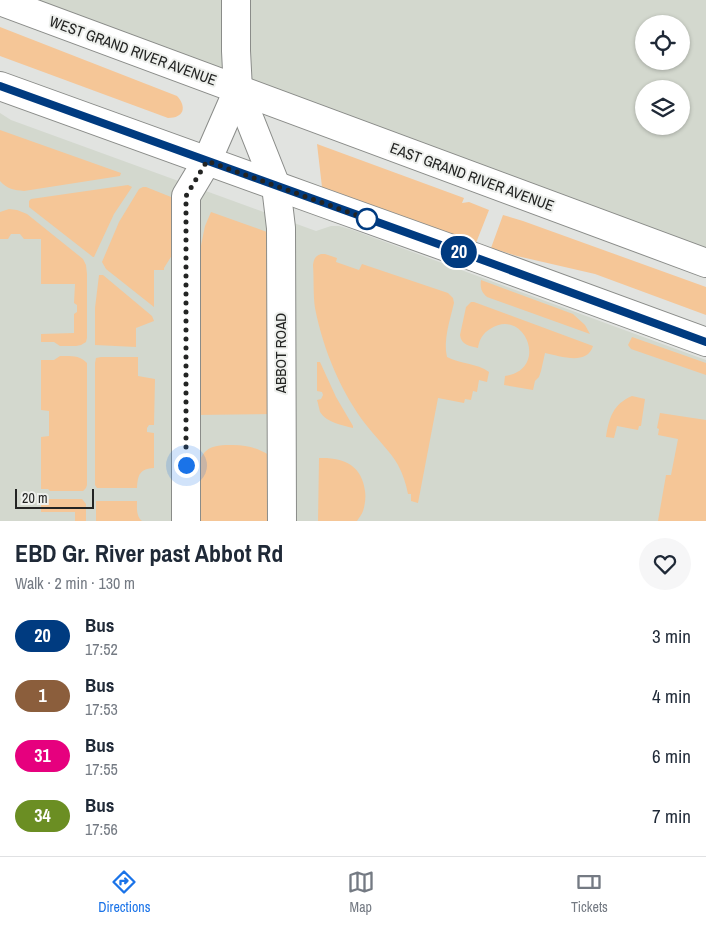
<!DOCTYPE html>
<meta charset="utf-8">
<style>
:root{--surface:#fff;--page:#f6f6f7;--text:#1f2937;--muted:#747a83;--line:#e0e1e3;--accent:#1a73e8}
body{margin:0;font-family:"Archivo Narrow",sans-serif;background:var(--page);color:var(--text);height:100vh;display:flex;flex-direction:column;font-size:19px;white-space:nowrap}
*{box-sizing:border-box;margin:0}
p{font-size:16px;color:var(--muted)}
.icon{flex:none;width:28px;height:28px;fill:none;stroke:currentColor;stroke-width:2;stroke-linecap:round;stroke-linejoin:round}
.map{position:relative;height:521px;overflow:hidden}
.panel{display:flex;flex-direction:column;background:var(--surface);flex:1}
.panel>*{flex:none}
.badge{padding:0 10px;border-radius:16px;font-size:18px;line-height:32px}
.tools{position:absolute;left:635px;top:15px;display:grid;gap:10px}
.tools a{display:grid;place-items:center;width:55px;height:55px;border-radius:50%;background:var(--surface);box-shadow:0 1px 4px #0004;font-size:25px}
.scale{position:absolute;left:15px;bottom:12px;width:79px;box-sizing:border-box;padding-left:5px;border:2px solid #232423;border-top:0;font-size:14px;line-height:18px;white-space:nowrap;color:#232423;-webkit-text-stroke:4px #eef0ed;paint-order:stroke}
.you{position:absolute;width:25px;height:25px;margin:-12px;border:4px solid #fff;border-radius:50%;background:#1a73e8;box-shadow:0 0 0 8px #1a73e833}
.map>.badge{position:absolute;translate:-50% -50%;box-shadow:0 0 0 2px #fff}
.round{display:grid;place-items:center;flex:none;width:52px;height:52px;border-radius:26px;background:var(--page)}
.summary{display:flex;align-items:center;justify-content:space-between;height:85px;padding:0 15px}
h1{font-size:24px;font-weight:800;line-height:38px}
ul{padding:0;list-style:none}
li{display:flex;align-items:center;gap:15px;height:60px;padding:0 15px}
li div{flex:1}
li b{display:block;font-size:19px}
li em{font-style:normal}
li .badge{min-width:55px;font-weight:700;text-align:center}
.menu{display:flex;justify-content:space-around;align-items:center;height:70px;border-top:1px solid var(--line);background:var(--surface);font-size:14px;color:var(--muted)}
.menu a{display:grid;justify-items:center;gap:2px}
.menu .current{color:var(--accent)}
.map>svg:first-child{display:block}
</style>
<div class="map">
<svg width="706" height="521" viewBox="0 0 706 521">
<rect width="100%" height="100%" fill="#e1e3e0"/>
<g fill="#d3d8ce" fill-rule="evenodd">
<path d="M 30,0 L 706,0 L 706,257 ZM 644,24 L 681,24 L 681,61 L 644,61 ZM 644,89 L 681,89 L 681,126 L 644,126 Z"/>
<path d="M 0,113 L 11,120 L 316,231 L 331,226 L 339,226 L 350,229 L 706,360 L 706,521 L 0,521 Z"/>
</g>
<g fill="#f5c697">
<path d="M 0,27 L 177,96 C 187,107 184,118 168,118 L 0,56 Z"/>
<path d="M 0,130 L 121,173 L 120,176 L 24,191 C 14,190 7,189 0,181 Z"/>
<path d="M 317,144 L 464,198 L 462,203 L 469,202 L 489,210 L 476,243 L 322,187 Z"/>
<path d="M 128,185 L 132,187 L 114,214 L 94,257 L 93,257 L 29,207 L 29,201 L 31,199 Z"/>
<path d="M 143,187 L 146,187 L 176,199 L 174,252 L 164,268 L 164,270 L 154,270 L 154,307 L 106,269 L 102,262 L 119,222 L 139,189 Z"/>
<path d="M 9,209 L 17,210 L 27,214 L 83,259 L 86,265 L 87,274 L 87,338 L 86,342 L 81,345 L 76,346 L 60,346 L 54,342 L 41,342 L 41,334 L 74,333 L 74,314 L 77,312 L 77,305 L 74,303 L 75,284 L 41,284 L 41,239 L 24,239 L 20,234 L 11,234 L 8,239 L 0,239 L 0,212 Z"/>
<path d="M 211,212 L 267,232 L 272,254 L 275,414 L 195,415 L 197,265 L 205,226 Z"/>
<path d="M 503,215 L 523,221 L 706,287 L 706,315 L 595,274 L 517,256 L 491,248 Z"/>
<path d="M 321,254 L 325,254 L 337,258 L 336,262 L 359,270 L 362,264 L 448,293 L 453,298 L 454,303 C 450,320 443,340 447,357 C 460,364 477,363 489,372 L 487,382 L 479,380 L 477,392 L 473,391 L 471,400 L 465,399 L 464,403 L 438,398 L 418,503 L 411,501 L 411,494 L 408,494 C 406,484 403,474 398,465 C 390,451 377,439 367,426 C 341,393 323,349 315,308 C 313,294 314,279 313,265 C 314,259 315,256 321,254 Z"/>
<path d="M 99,275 L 103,275 L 152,316 L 154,321 L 136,328 L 136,347 L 95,345 L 95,308 Z"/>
<path d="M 481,280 L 573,314 L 585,325 L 590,334 L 487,297 C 481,292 480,287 481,280 Z"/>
<path d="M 471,302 L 474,302 L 593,346 C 587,366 560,356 545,353 L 541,371 L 539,377 L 535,381 L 533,390 L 504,385 L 505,376 C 550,370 525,306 490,329 C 483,333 479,340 478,348 C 470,346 461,345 460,335 L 466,307 Z"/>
<path d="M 632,337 L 706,363 L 706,375 L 631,349 L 628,345 Z"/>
<path d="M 60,356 C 70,356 80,355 87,363 L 87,485 L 86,488 L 83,491 L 50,491 L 48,489 L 41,489 L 41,437 L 49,436 L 49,411 L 41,410 L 41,360 L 54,360 Z"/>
<path d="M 101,357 L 138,357 L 138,376 L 155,379 L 154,425 L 149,425 L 147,428 L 147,432 L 154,433 L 154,468 C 140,469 138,474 137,488 L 97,488 L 95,485 L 95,363 L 96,358 Z"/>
<path d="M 317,362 L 320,362 L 336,397 L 353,426 L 353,428 C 342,425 327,423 320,412 C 319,408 318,403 317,400 L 321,399 L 323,395 L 322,392 L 317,391 Z"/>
<path d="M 632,396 L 645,399 L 641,426 L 639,426 L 638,430 L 617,426 L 614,438 L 606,437 C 609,418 613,404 632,396 Z"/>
<path d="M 660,413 L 706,420 L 706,521 L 658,521 L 666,475 L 671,475 L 678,439 L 658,435 L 659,429 L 657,428 Z"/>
<path d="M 233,445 C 247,445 257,448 269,455 L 274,521 L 195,521 C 196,503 192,463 206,451 C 212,445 224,445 233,445 Z"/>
<path d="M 319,458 C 343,457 362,465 365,491 C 366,497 365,505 363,511 C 362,514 359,518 357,521 L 318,521 Z"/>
<path d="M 49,499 L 82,499 L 86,504 L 86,521 L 75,521 L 75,512 L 41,512 L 41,501 L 46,501 Z"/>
<path d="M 96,501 L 137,501 C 137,508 136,516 142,521 L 96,521 Z"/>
</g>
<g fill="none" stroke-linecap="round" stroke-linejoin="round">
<defs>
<g id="minor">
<path d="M 276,186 L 281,228 L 282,521"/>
<path d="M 186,521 L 186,196 L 207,161"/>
</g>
<g id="secondary">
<path d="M 236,0 L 236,51 L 238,90 L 276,186"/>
<path d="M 207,161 L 238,90"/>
</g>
<g id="primary">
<path d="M 0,1 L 706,263"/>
<path d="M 0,86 L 321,202 L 477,258 L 706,342"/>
</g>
</defs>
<use href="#minor" stroke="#8a8c89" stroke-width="30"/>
<use href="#secondary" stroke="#8a8c89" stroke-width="30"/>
<use href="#primary" stroke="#8a8c89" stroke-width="30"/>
<use href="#minor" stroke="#fff" stroke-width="28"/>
<use href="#secondary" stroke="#fff" stroke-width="28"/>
<use href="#primary" stroke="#fff" stroke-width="28"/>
</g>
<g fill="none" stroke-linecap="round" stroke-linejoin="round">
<defs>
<path id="line" d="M 0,86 L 477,258 L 706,342"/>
</defs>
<use href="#line" stroke="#fff" stroke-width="11"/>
<use href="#line" stroke="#003b80" stroke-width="8"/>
<path stroke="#232423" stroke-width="5" stroke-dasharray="0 9" d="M 186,465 L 186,196 L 207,161 L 373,221 L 367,219"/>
</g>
<circle fill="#fff" stroke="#003b80" stroke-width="2.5" cx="367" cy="219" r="10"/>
<g text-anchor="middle" stroke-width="4" stroke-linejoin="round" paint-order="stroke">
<g font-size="15" fill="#232423" stroke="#eef0ed">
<text transform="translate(133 51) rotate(20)" y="5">WEST GRAND RIVER AVENUE</text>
<text transform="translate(472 177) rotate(20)" y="5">EAST GRAND RIVER AVENUE</text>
<text transform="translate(281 353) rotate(-90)" y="5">ABBOT ROAD</text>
</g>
</g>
</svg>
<div class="tools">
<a><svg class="icon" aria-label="locate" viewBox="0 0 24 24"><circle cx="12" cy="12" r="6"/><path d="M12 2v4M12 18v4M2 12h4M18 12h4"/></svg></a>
<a><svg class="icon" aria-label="layers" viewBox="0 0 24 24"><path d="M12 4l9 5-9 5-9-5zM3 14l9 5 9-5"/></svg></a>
</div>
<div class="scale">20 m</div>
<div class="you" style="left:186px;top:465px"></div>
<b class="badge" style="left:459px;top:252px;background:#003b80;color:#fff">20</b>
</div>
<section class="panel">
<div class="summary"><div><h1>EBD Gr. River past Abbot Rd</h1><p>Walk · 2 min · 130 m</p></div><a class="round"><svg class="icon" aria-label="heart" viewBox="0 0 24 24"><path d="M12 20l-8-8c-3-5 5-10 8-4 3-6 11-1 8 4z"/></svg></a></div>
<ul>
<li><span class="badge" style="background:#003b80;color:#fff">20</span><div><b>Bus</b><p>17:52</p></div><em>3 min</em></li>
<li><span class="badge" style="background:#8b5e3c;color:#fff">1</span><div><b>Bus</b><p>17:53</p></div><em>4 min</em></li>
<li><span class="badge" style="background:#e6007e;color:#fff">31</span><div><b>Bus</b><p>17:55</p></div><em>6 min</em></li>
<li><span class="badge" style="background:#6b8e23;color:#fff">34</span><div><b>Bus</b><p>17:56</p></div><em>7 min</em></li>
</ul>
</section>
<nav class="menu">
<a class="current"><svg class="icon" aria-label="directions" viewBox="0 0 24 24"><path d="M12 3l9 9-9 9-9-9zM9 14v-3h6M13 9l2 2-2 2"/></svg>Directions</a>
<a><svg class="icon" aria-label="map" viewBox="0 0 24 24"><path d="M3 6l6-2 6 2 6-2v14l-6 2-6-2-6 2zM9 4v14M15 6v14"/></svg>Map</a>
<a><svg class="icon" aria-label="tickets" viewBox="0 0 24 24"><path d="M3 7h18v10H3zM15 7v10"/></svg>Tickets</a>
</nav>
